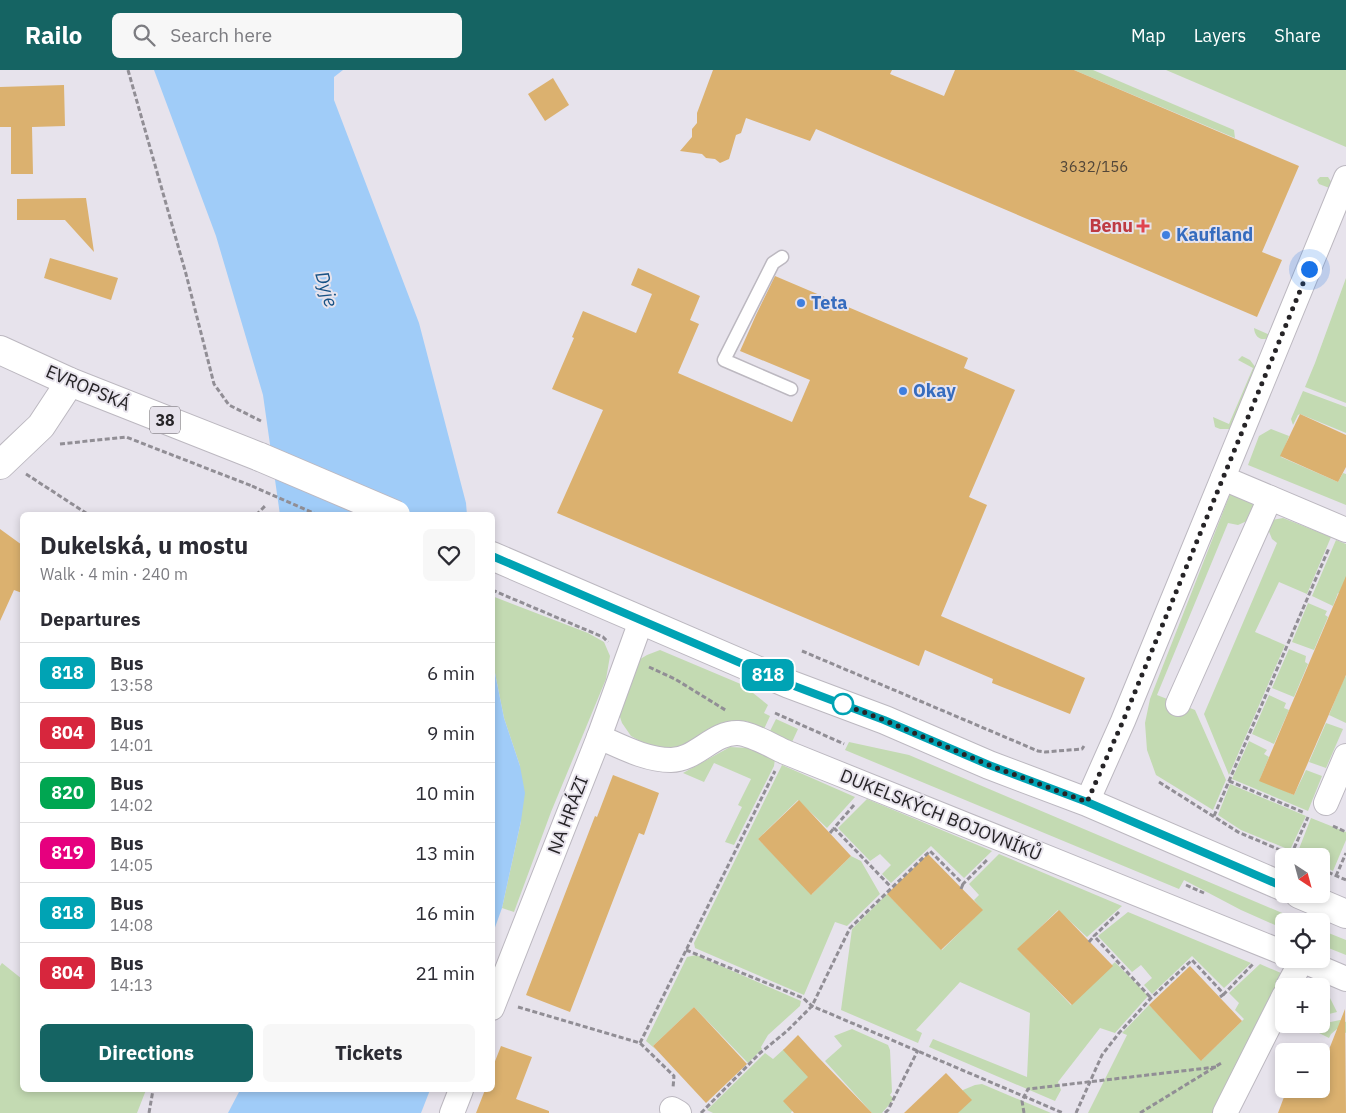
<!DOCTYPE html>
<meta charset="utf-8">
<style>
:root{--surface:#fff;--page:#f7f7f7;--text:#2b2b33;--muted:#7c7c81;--line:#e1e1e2;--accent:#156463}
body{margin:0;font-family:"IBM Plex Sans",sans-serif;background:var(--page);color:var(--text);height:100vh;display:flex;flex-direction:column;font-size:19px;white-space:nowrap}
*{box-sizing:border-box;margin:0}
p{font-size:16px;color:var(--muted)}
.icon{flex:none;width:28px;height:28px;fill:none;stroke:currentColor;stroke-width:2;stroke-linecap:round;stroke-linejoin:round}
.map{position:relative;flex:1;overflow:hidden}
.side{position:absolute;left:20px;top:442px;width:475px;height:580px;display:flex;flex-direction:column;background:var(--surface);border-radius:8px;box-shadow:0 2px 8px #0003}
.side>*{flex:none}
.badge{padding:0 10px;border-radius:8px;font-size:18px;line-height:32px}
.needle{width:32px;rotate:144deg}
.buttons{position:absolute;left:1275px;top:778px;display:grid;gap:10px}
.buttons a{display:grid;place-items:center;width:55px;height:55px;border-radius:8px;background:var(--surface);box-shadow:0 2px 8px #0003;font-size:25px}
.you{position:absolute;width:25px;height:25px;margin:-12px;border:4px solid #fff;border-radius:50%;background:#1a73e8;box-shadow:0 0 0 8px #1a73e833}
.map>.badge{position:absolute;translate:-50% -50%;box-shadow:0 0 0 2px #fff}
h2{padding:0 20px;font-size:19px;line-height:45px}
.round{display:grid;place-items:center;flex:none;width:52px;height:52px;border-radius:8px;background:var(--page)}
.headline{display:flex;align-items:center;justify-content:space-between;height:85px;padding:0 20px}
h1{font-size:24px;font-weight:800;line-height:38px}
.primary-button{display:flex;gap:10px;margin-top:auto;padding:10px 20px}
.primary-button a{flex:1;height:58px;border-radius:8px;background:var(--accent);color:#fff;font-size:20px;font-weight:800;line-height:58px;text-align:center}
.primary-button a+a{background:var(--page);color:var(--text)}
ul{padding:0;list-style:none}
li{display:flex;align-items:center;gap:15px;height:60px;padding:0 20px;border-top:1px solid var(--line)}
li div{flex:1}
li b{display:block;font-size:19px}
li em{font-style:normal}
li .badge{min-width:55px;font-weight:700;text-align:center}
header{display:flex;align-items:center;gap:30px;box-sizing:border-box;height:70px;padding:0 25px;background:var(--accent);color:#fff}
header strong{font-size:24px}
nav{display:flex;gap:28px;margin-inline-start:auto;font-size:18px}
.search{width:350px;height:45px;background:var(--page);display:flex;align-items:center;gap:12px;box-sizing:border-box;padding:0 18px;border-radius:8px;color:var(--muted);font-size:19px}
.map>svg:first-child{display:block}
</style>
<header>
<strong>Railo</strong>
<div class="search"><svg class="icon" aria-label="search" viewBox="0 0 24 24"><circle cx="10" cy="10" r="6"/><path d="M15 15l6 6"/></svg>Search here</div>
<nav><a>Map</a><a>Layers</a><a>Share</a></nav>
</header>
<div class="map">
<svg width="1346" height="1043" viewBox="0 0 1346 1043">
<rect width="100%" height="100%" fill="#e7e3ec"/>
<g fill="#c3dab2">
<path d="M 1074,0 L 1093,0 L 1234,60 L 1235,68 Z"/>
<path d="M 1166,0 L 1346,0 L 1346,77 Z"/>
<path d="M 1320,107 L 1328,107 L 1334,116 L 1270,268 C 1261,271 1255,268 1254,258 L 1270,265 L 1332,119 L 1319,114 L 1317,110 Z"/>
<path d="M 1346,208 L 1346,333 L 1305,317 L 1315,293 Z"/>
<path d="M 1242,286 L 1250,290 L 1256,298 L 1237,352 L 1230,359 L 1220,359 L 1215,357 L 1213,347 L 1229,354 L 1253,298 L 1238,290 Z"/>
<path d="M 1303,321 L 1346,337 L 1346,363 L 1300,344 L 1298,345 L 1293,355 L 1291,349 Z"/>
<path d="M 1271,359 L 1289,366 L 1281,387 L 1338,412 L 1343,403 L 1346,404 L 1346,435 L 1248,395 L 1259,366 Z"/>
<path d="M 1230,424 L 1250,427 L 1254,438 L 1247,451 L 1238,455 L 1228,453 L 1157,625 L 1195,640 L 1226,710 L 1213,740 L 1156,705 L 1147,680 L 1145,653 L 1150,629 Z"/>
<path d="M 1283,448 L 1331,467 L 1307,524 L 1279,512 L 1255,562 L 1285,575 L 1229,705 L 1204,644 L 1277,473 L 1272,469 L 1268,459 L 1272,450 Z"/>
<path d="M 1336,470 L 1346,474 L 1346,526 L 1338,523 L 1333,536 L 1312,526 Z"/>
<path d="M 492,526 L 588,563 L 604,572 L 610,586 L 606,609 L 551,742 L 514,842 L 502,838 L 521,751 L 520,696 L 504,648 L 493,593 Z"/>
<path d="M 1308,533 L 1327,541 L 1325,545 L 1328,547 L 1314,580 L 1292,572 Z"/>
<path d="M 1289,579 L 1306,586 L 1305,592 L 1308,594 L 1294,627 L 1272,618 Z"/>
<path d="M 660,580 L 743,615 L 768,635 L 764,643 L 770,646 L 764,659 L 746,651 L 743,656 L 681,681 L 661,683 L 631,666 L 622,653 L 617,638 L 637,591 L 647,585 Z"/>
<path d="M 1345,606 L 1346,607 L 1346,653 L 1329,645 Z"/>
<path d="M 1269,625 L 1286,633 L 1284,638 L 1289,640 L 1274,674 L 1252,664 Z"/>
<path d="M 776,649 L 798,659 L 792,672 L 770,661 Z"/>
<path d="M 1326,653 L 1343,659 L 1326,698 L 1309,692 Z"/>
<path d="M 1249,671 L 1267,680 L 1264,684 L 1269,687 L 1260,709 L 1294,725 L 1306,700 L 1322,706 L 1308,741 L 1232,709 Z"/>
<path d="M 849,672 L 909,685 L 1301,851 L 1284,851 L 1284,859 L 1241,840 L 1184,810 L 1179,819 L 845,680 Z"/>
<path d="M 730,677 L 748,678 L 775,689 L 774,696 L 734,775 L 725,772 L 742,737 L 738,735 L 751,709 L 714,693 L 704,712 L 683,703 Z"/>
<path d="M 782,695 L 855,727 L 827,758 L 798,730 L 758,769 L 812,824 L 851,786 L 861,791 L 880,824 L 847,856 L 835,852 L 804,925 L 695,878 L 694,873 Z"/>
<path d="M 1230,714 L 1306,746 L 1290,780 L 1241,760 L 1218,745 Z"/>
<path d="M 867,729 L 992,781 L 964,808 L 931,776 L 891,813 L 882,804 L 891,795 L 880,784 L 870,791 L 838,758 Z"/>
<path d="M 1311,748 L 1346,762 L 1346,770 L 1333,801 L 1321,795 L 1321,786 L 1302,786 L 1297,784 Z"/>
<path d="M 999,784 L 1122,836 L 1087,867 L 1058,840 L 1018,879 L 1071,935 L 1115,892 L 1148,926 L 1115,963 L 1100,958 L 1058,1012 L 1061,1020 L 1055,1031 L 929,977 L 933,969 L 1027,1007 L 1030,943 L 960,912 L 916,960 L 922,963 L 918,973 L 841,940 L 852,859 L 887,824 L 942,880 L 982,840 L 974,830 L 979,825 L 969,814 Z"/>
<path d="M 1128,842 L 1251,893 L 1224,918 L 1192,886 L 1152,924 L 1144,915 L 1152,908 L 1141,895 L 1132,902 L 1098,866 Z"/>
<path d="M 1321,860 L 1346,870 L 1346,885 L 1321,875 Z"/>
<path d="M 696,885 L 801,931 L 800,936 L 768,965 L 761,977 L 762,979 L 748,993 L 694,937 L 653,976 L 660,983 L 646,971 L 687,887 Z"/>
<path d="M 2,893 L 22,909 L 22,1020 L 146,1020 L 137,1043 L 0,1043 L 0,896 Z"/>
<path d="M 1260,894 L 1281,903 L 1280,910 L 1213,1043 L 1088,1043 L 1127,965 L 1122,963 L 1149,935 L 1202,990 L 1244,949 L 1235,940 L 1239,933 L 1229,923 Z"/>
<path d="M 1316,916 L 1324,916 L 1337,942 L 1321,946 L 1321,916 Z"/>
<path d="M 1340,950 L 1346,952 L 1346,963 L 1337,959 L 1331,964 L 1329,968 L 1303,955 L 1321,954 Z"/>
<path d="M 852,959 L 888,975 L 890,980 L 892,1022 L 890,1025 L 894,1029 L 882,1043 L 872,1043 L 825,991 L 842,976 L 834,966 Z"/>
<path d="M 784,979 L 809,1006 L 791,1043 L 713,1043 L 707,1040 L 765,983 L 773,989 Z"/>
<path d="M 982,1014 L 1051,1043 L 958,1043 L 963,1020 L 975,1015 Z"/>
</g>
<g fill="#a0ccf8">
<path d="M 154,0 L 343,0 L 334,7 L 334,30 L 419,253 L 466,433 L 467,445 L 280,445 L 263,325 L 216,166 Z"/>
<path d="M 493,593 L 504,648 L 520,696 L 525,723 L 521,751 L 502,838 L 493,863 Z"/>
<path d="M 240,1020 L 430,1020 L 421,1043 L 228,1043 Z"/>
</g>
<g fill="#dbb16f">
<path d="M 713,0 L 892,0 L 890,4 L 944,26 L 955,0 L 1074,0 L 1299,96 L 1262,182 L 1282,190 L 1257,247 L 816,59 L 810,71 L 746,48 L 741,63 L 736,65 L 729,89 L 720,93 L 715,89 L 706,88 L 702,84 L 680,81 L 692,67 L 692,59 L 697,53 L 697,43 Z"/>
<path d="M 553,8 L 569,35 L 545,51 L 528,24 Z"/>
<path d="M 64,15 L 65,56 L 32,57 L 33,104 L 11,104 L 11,57 L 0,57 L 0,17 Z"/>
<path d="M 86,128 L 94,182 L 65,150 L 17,150 L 17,129 Z"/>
<path d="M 50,188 L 118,208 L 111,230 L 44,208 Z"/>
<path d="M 638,198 L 700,226 L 690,250 L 699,254 L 678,303 L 792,352 L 810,310 L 740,281 L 756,245 L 775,206 L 968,288 L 964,298 L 1015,320 L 969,427 L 987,435 L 941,546 L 1085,608 L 1070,644 L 992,613 L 993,609 L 925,580 L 919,596 L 557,443 L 603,340 L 552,319 L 574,268 L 572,267 L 583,241 L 636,263 L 652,224 L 631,215 Z"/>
<path d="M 1300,344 L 1346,365 L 1346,397 L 1338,412 L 1280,386 Z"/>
<path d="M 0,459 L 22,475 L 22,523 L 14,520 L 0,551 Z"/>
<path d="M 1346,506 L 1346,605 L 1294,725 L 1259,711 Z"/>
<path d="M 613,705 L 659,723 L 644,765 L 639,763 L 570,942 L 526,925 L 595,746 L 597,747 Z"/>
<path d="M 799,730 L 851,786 L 811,825 L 758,769 Z"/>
<path d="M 928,784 L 983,840 L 941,880 L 887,824 Z"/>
<path d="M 1059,840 L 1113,896 L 1072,935 L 1017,879 Z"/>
<path d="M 1190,896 L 1242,951 L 1201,991 L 1149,935 Z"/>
<path d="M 694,937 L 747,994 L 706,1033 L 653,976 Z"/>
<path d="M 1345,939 L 1346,1043 L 1278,1043 L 1287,1019 L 1321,1019 L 1321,980 L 1328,982 Z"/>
<path d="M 798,965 L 817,986 L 872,1043 L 794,1043 L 783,1031 L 808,1007 L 783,980 Z"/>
<path d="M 501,976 L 532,987 L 516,1029 L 549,1041 L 549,1043 L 476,1043 L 485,1020 L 492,1020 L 492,999 Z"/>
<path d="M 946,1003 L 972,1030 L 958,1043 L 904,1043 Z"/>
</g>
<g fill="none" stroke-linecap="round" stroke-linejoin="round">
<defs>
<path id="lane" d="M 782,187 L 773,193 L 724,290 L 791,319"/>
<g id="street">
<path d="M 1223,408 L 1346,460"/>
<path d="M 1178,634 L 1270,428"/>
<path d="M 599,667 C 622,677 646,690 671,690 C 696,690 713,662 738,663 C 752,664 772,676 785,682 L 1284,883"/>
<path d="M 1087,732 L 1123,651 L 1346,108"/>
<path d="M 1326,733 L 1346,686"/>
<path d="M 1299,889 L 1346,909"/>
<path d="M 1288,916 L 1302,890"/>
<path d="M 492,938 L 599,667 L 641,551"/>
<path d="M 672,1039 L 679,1043"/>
<path d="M 452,1043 L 461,1020"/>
<path d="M 1225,1043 L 1284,926"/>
</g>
<path id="secondary" d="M 0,395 L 41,356 L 70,312"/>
<g id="primary">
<path d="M 0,280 L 70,312 L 260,387"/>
<path d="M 492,486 L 789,614 L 885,650 L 989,695 L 1087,732 L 1284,817"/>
<path d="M 1299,824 L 1346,844"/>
</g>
</defs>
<use href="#lane" stroke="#bcb8c0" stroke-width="15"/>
<use href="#street" stroke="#bcb8c0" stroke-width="26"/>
<use href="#secondary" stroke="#bcb8c0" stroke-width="30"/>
<use href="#primary" stroke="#bcb8c0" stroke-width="30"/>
<g stroke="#918e95" stroke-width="3" stroke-dasharray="5 2.5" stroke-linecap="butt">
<path d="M 128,0 L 186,204 L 214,314 L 229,335 L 261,351"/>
<path d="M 60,374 L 126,367 L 252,416"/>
<path d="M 26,404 L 89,445"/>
<path d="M 256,445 L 266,435"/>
<path d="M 492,520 L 603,567 L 608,572"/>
<path d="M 802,581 L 1038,681 L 1045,682 L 1082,679 L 1084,676"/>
<path d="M 649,597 L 675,609 L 727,641"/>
<path d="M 775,643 L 844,674"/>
<path d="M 1229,711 L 1305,743"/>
<path d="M 1159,712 L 1238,762 L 1294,786"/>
<path d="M 854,735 L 834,758 L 891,817"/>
<path d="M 1214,746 L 1329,478"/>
<path d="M 1333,756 L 1346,762"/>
<path d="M 830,763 L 834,758"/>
<path d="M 1291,785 L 1308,747"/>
<path d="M 1321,799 L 1346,810"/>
<path d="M 1336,806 L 1346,783"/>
<path d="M 1186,815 L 1204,823"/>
<path d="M 961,819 L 963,814"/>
<path d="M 1119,842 L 1094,866 L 1151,928"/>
<path d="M 1089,872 L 1094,866"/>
<path d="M 686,880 L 803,928 L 812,936 L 1063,1043"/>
<path d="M 1220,927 L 1224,924"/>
<path d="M 518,937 L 640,973 L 674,1006 L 673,1018"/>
<path d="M 640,973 L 775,701"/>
<path d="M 149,1043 L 153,1020"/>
<path d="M 701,1043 L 760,983 L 787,961 L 812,936 L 850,858 L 930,781 L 963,814 L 988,789"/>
<path d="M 885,1043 L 888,1040 L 918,980"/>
<path d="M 1024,1043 L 1022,1031 L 1028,1019 L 1216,997"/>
<path d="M 1076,1043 L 1102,985 L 1119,963 L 1151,928 L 1192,890 L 1224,924 L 1253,894"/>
<path d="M 1140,1043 L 1223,992"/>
</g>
<use href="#lane" stroke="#fff" stroke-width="12"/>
<use href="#street" stroke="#fff" stroke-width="24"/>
<use href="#secondary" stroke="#fff" stroke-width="28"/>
<use href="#primary" stroke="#fff" stroke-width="28"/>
<defs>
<path id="primary-bridge" d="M 260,387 L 396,445"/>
</defs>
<use href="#primary-bridge" stroke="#bcb8c0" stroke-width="30" stroke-linecap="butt"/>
<path stroke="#918e95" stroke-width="3" stroke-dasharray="5 2.5" stroke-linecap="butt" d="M 252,416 L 318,445"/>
<use href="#primary-bridge" stroke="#fff" stroke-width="28"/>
</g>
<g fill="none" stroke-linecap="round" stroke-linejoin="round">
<defs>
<path id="line" d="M 492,486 L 789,614 L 884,650 L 989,695 L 1087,732 L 1284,817"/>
</defs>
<use href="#line" stroke="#fff" stroke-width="11"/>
<use href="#line" stroke="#00a3b4" stroke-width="8"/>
<path stroke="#262427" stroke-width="5" stroke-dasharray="0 9" d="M 843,634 L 837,632 L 884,650 L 989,695 L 1087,732 L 1123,651 L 1309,199"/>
</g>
<path fill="#e0444e" stroke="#e7e3ec" stroke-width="2" d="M1140.5 148.5h5v5h5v5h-5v5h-5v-5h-5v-5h5z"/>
<g fill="#3f7fe0" stroke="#e7e3ec" stroke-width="2">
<circle cx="1166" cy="165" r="5"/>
<circle cx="801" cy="233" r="5"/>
<circle cx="903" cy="321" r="5"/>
</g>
<circle fill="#fff" stroke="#00a3b4" stroke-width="2.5" cx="843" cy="634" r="10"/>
<g text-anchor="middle" stroke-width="4" stroke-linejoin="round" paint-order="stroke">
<g font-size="15" fill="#534739">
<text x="1094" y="102">3632/156</text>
</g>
<rect fill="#e7e3ec" stroke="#605d62" stroke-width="1" x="150" y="336.5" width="30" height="27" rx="4"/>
<g font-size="16" font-weight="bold" fill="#262427">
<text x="165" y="356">38</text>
</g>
<g font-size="18" font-weight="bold" fill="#be3a42" stroke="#e7e3ec" text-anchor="end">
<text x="1133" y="162">Benu</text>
</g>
<g font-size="18" font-weight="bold" fill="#366cbe" stroke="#e7e3ec" text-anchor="start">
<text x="1176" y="171">Kaufland</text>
<text x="811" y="239">Teta</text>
<text x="913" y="327">Okay</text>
</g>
<g font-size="18" fill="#262427" stroke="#e7e3ec">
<text transform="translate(88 318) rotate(23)" y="6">EVROPSKÁ</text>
<text transform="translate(568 745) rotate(-69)" y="6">NA HRÁZI</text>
<text transform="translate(941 745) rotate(22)" y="6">DUKELSKÝCH BOJOVNÍKŮ</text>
</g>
<g font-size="19" font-style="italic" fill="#185285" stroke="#e7e3ec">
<text transform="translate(327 219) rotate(73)" y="7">Dyje</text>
</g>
</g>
</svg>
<div class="buttons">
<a><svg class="needle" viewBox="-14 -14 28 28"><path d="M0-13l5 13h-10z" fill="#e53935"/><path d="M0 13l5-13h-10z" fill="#7c7c81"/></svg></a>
<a><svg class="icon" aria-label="locate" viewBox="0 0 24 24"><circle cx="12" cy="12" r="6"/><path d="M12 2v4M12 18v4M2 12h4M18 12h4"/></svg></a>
<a>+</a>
<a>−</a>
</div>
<div class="you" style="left:1309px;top:199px"></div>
<b class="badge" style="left:768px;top:605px;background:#00a3b4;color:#fff">818</b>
<section class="side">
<div class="headline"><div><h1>Dukelská, u mostu</h1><p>Walk · 4 min · 240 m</p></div><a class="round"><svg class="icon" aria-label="heart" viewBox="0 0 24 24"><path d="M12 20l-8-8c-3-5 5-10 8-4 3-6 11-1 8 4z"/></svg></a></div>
<h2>Departures</h2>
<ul>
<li><span class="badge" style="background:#00a3b4;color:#fff">818</span><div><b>Bus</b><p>13:58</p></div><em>6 min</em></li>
<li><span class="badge" style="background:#d7263d;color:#fff">804</span><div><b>Bus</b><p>14:01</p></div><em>9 min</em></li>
<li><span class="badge" style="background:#00a651;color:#fff">820</span><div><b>Bus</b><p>14:02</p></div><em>10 min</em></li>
<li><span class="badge" style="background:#e6007e;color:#fff">819</span><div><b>Bus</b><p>14:05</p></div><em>13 min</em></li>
<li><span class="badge" style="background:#00a3b4;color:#fff">818</span><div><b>Bus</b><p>14:08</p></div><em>16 min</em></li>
<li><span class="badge" style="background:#d7263d;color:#fff">804</span><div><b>Bus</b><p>14:13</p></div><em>21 min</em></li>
</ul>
<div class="primary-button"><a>Directions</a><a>Tickets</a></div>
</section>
</div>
